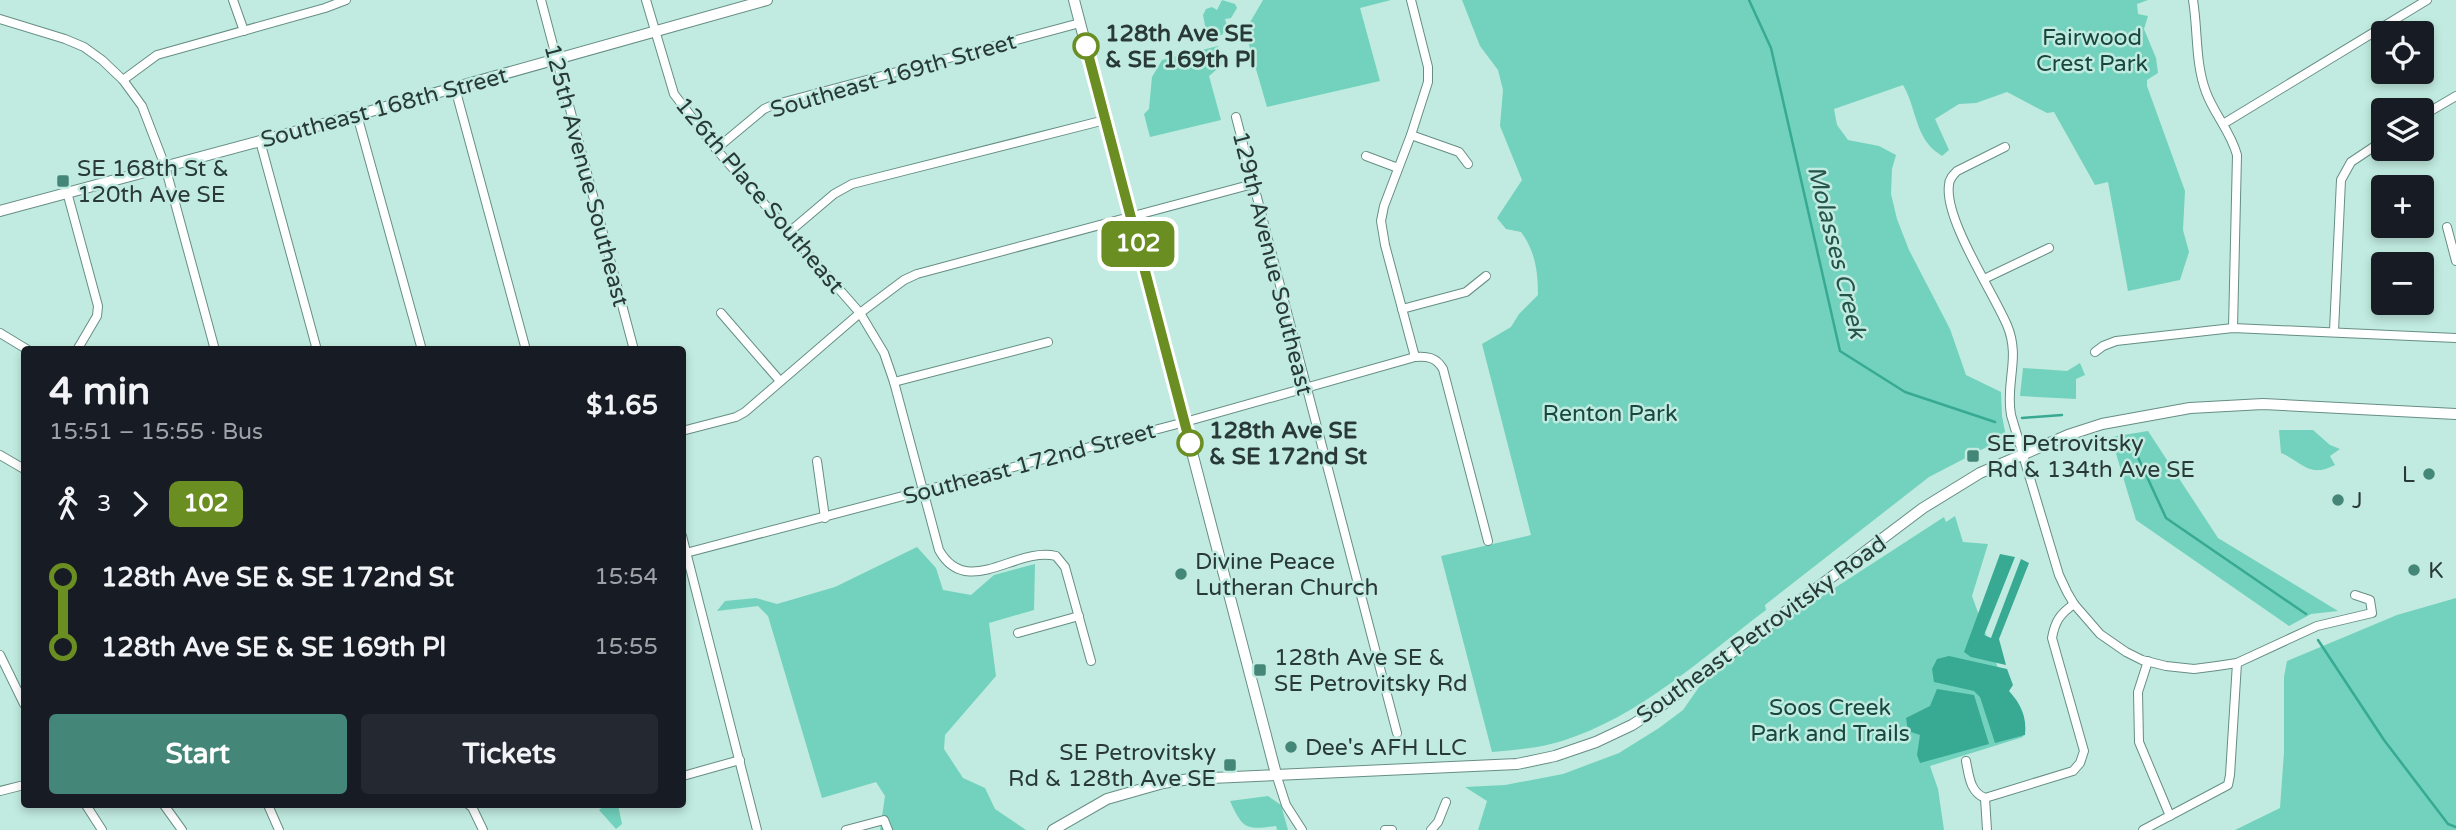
<!DOCTYPE html>
<meta charset="utf-8">
<style>
:root{--surface:#171b24;--page:#242831;--text:#f1f3f6;--muted:#9ea1a6;--accent:#448678}
body{margin:0;font-family:"Varela Round",sans-serif;background:var(--page);color:var(--text);height:100vh;display:flex;flex-direction:column;font-size:26px;white-space:nowrap}
*{box-sizing:border-box;margin:0}
p{font-size:23px;color:var(--muted)}
.icon{flex:none;width:38px;height:38px;fill:none;stroke:currentColor;stroke-width:2;stroke-linecap:round;stroke-linejoin:round}
.map{position:relative;flex:1;overflow:hidden}
.sheet{position:absolute;left:21px;top:346px;width:665px;height:462px;display:flex;flex-direction:column;background:var(--surface);border-radius:7px;box-shadow:0 4px 10px #0003}
.sheet>*{flex:none}
.badge{padding:0 14px;border-radius:10px;font-size:24px;line-height:46px}
.tools{position:absolute;left:2371px;top:21px;display:grid;gap:14px}
.tools a{display:grid;place-items:center;width:63px;height:63px;border-radius:7px;background:var(--surface);box-shadow:0 4px 10px #0003;font-size:35px}
.map>.badge{position:absolute;translate:-50% -50%;box-shadow:0 0 0 4px #fff}
.legs{display:flex;align-items:center;gap:10px;height:77px;padding:0 28px;font-size:23px}
.legs p{margin-inline-start:auto}
.head{display:flex;align-items:center;justify-content:space-between;height:119px;padding:0 28px}
h1{font-size:38px;font-weight:700;line-height:52px}
.cta{display:flex;gap:14px;margin-top:auto;padding:14px 28px}
.cta a{flex:1;height:80px;border-radius:7px;background:var(--accent);color:#fff;font-size:28px;font-weight:700;line-height:80px;text-align:center}
.cta a+a{background:var(--page);color:var(--text)}
ul{padding:0 28px;list-style:none}
li{display:flex;align-items:center;gap:24px;height:70px;font-size:26px}
li i{display:grid;place-items:center;width:10px;height:100%;margin:0 9px;background:currentColor}
li i::after{content:'';width:18px;height:18px;margin:-9px;border:5px solid;border-radius:50%;background:var(--surface)}
li p{margin-inline-start:auto}
li:first-child i{background:linear-gradient(#0000 50%,currentColor 0)}
li:last-child i{background:linear-gradient(currentColor 50%,#0000 0)}
.map>svg:first-child{display:block}
</style>
<div class="map">
<svg width="2456" height="830" viewBox="0 0 2456 830">
<rect width="100%" height="100%" fill="#c1ebe0"/>
<g fill="#72d2bd">
<path d="M 1222,0 L 1235,4 L 1237,8 L 1231,18 L 1225,19 L 1227,26 L 1222,35 L 1217,36 L 1206,31 L 1203,15 L 1206,9 L 1212,7 L 1217,10 Z"/>
<path d="M 1263,0 L 1391,0 L 1360,8 L 1380,81 L 1267,107 L 1245,31 Z"/>
<path d="M 1462,0 L 2148,0 L 2137,4 L 2138,14 L 2148,16 L 2144,29 L 2156,58 L 2158,73 L 2147,80 L 2147,86 L 2185,191 L 2183,230 L 2189,252 L 2180,280 L 2128,291 L 2108,182 L 2095,185 L 2054,112 L 2047,113 L 2007,92 L 1976,103 L 1959,104 L 1935,119 L 1949,150 L 1942,156 C 1938,153 1932,149 1929,145 C 1915,128 1914,103 1903,85 L 1834,109 L 1837,125 L 1848,140 L 1879,146 L 1896,155 L 1892,169 L 1891,194 L 1897,219 L 1909,250 L 1950,329 L 1966,375 L 2001,392 L 2002,416 L 2006,437 L 1929,477 L 1765,605 L 1766,610 C 1702,658 1639,717 1562,741 C 1540,748 1515,750 1492,752 L 1441,556 L 1531,535 L 1482,344 L 1511,327 L 1519,314 L 1538,295 C 1538,271 1535,251 1521,232 L 1506,229 L 1497,218 L 1522,180 L 1500,126 L 1503,90 L 1498,70 L 1480,46 Z"/>
<path d="M 1218,46 L 1223,64 L 1209,76 L 1221,120 L 1150,137 L 1144,114 L 1149,109 L 1152,77 L 1162,60 Z"/>
<path d="M 2080,363 L 2085,375 L 2076,379 L 2076,399 L 2020,396 L 2023,368 L 2067,371 Z"/>
<path d="M 2279,430 L 2313,430 L 2330,445 L 2340,449 L 2330,456 L 2335,465 C 2308,479 2302,461 2281,453 Z"/>
<path d="M 2148,431 L 2218,538 L 2338,611 L 2311,614 L 2289,626 L 2136,520 L 2111,437 Z"/>
<path d="M 1955,516 L 1963,542 L 1988,544 L 1972,596 L 2023,737 L 1930,766 L 1938,789 L 1944,830 L 1478,830 L 1487,801 L 1465,787 L 1505,785 L 1563,774 L 1619,753 L 1659,728 L 1683,710 L 1713,667 L 1944,517 L 1946,522 Z"/>
<path d="M 917,547 L 936,568 L 943,590 L 971,595 L 994,575 L 1035,564 L 1034,610 L 989,623 L 996,676 L 945,735 L 944,749 L 963,778 L 985,788 L 995,809 L 1026,830 L 880,830 L 885,796 L 876,782 L 822,798 L 768,616 L 758,606 L 717,611 L 725,601 L 756,598 L 777,604 L 835,587 Z"/>
<path d="M 2456,598 L 2456,830 L 2235,830 L 2280,808 L 2284,752 L 2284,677 L 2287,661 L 2397,615 Z"/>
<path d="M 1268,796 L 1281,805 L 1288,830 L 1277,830 L 1276,826 C 1245,830 1243,829 1230,801 Z"/>
<path d="M 605,805 L 618,805 L 622,824 L 616,829 L 599,810 Z"/>
</g>
<g fill="#38a993">
<path d="M 2000,554 L 2015,557 L 1984,635 L 1991,638 L 2021,559 L 2029,563 L 1999,639 L 2006,665 L 1971,657 L 1964,652 Z"/>
<path d="M 1949,656 L 2007,669 L 2013,685 L 2009,691 C 2021,704 2027,717 2025,735 L 1995,743 L 1980,697 L 1974,691 L 1934,682 L 1932,669 L 1937,659 Z"/>
<path d="M 1937,689 L 1974,695 L 1989,744 L 1920,763 L 1917,755 L 1920,735 L 1908,731 L 1906,718 L 1930,706 Z"/>
</g>
<g fill="none" stroke-linecap="round" stroke-linejoin="round">
<g stroke="#38a993" stroke-width="2.5">
<path d="M 1749,0 L 1771,48 L 1840,351 L 1905,392 L 1995,422"/>
<path d="M 2022,418 L 2062,415"/>
<path d="M 2130,440 L 2166,518 L 2306,614"/>
<path d="M 2318,640 L 2384,740 L 2448,824 L 2456,827"/>
</g>
<defs>
<g id="street">
<path d="M 233,0 L 244,31"/>
<path d="M 541,0 L 634,350"/>
<path d="M 646,0 L 674,94 L 716,149 L 860,313 L 884,353 L 894,382 L 939,550 C 967,600 1016,546 1056,556 L 1065,567 L 1091,661"/>
<path d="M 1411,0 L 1428,67 L 1428,82 L 1411,135 L 1384,206 L 1381,221 L 1385,245 L 1415,357 C 1427,356 1436,357 1443,369 L 1488,541"/>
<path d="M 2193,0 C 2198,30 2195,63 2206,92 C 2214,114 2231,132 2237,155 L 2233,328"/>
<path d="M 0,19 L 65,39 L 84,47 L 102,60 L 123,80 L 142,106 L 165,166 L 215,350"/>
<path d="M 123,80 L 157,55 L 325,8 L 346,0"/>
<path d="M 455,88 L 526,350"/>
<path d="M 357,115 L 422,350"/>
<path d="M 2422,116 L 2456,96"/>
<path d="M 1236,117 L 1397,733"/>
<path d="M 2223,124 L 2427,0"/>
<path d="M 1411,135 L 1459,152 L 1468,164"/>
<path d="M 260,141 L 317,350"/>
<path d="M 2005,147 L 1957,171 C 1953,175 1949,179 1949,185 C 1944,219 1993,292 2007,325 C 2021,358 2005,382 2011,415 L 2059,575 L 2067,592 L 2074,604 L 2100,634 L 2126,652 L 2142,660 L 2166,666 L 2194,669 L 2217,666 L 2237,663 L 2317,626 L 2372,613 L 2370,600 L 2355,595"/>
<path d="M 716,149 L 764,109 L 773,105 L 1080,23"/>
<path d="M 1366,156 L 1398,168"/>
<path d="M 67,192 L 98,306 L 97,316 L 77,350"/>
<path d="M 2447,227 L 2456,261"/>
<path d="M 788,233 L 834,194 L 852,184 L 1105,120"/>
<path d="M 1984,279 L 2049,248"/>
<path d="M 1402,309 L 1466,292 L 1486,276"/>
<path d="M 721,313 L 780,381"/>
<path d="M 2334,331 L 2341,180 L 2351,162 L 2384,140"/>
<path d="M 0,333 L 28,350"/>
<path d="M 2095,352 L 2103,346 L 2116,341 L 2233,328 L 2456,338"/>
<path d="M 894,382 L 1048,342"/>
<path d="M 682,431 L 736,417 L 745,412 L 860,313 L 904,280 L 917,274 L 1253,184"/>
<path d="M 0,455 L 24,469"/>
<path d="M 817,461 L 825,518"/>
<path d="M 682,536 L 757,830"/>
<path d="M 682,554 L 1185,422 L 1415,357"/>
<path d="M 1018,633 L 1079,616"/>
<path d="M 0,655 L 24,704"/>
<path d="M 2148,661 L 2138,692 L 2139,742 L 2170,816"/>
<path d="M 1966,761 C 1969,776 1970,792 1985,798"/>
<path d="M 1276,774 L 1286,805 L 1302,830"/>
<path d="M 683,776 L 740,760"/>
<path d="M 0,791 L 24,785"/>
<path d="M 1985,798 L 2073,771 L 2080,763 L 2084,751 L 2052,638 C 2055,621 2060,614 2074,604"/>
<path d="M 1985,798 L 1987,830"/>
<path d="M 86,805 L 102,830"/>
<path d="M 164,805 L 182,830"/>
<path d="M 268,805 L 279,830"/>
<path d="M 469,805 L 472,807 L 483,830"/>
<path d="M 846,830 L 884,820 L 888,830"/>
<path d="M 1385,830 L 1392,830"/>
<path d="M 1431,830 L 1438,822 L 1446,802"/>
<path d="M 2143,830 L 2228,785 L 2230,775 L 2237,663"/>
</g>
<g id="secondary">
<path d="M 1074,0 L 1276,774"/>
<path d="M 0,211 L 357,115 L 767,0"/>
<path d="M 1053,830 L 1107,799 L 1163,783 L 1190,779 L 1517,764 L 1555,756 L 1596,742 L 1632,725 L 1657,709 L 1923,508 L 1980,473 L 2068,435 L 2102,424 L 2190,408 L 2263,404 L 2456,414"/>
</g>
</defs>
<use href="#street" stroke="#668e84" stroke-width="10"/>
<use href="#secondary" stroke="#668e84" stroke-width="12"/>
<use href="#street" stroke="#fff" stroke-width="8"/>
<use href="#secondary" stroke="#fff" stroke-width="10"/>
</g>
<g fill="none" stroke-linecap="round" stroke-linejoin="round">
<defs>
<path id="line-1" d="M 1086,46 L 1190,443"/>
</defs>
<use href="#line-1" stroke="#fff" stroke-width="16"/>
<use href="#line-1" stroke="#6b8e23" stroke-width="10"/>
</g>
<g fill="#fff" stroke="#6b8e23" stroke-width="3.5">
<circle cx="1086" cy="46" r="12"/>
<circle cx="1190" cy="443" r="12"/>
</g>
<g fill="#448678" stroke="#c1ebe0" stroke-width="2.5">
<rect x="56" y="174" width="14" height="14" rx="3.5"/>
<rect x="1966" y="449" width="14" height="14" rx="3.5"/>
<circle cx="2429" cy="474" r="7"/>
<circle cx="2338" cy="500" r="7"/>
<circle cx="2414" cy="570" r="7"/>
<circle cx="1181" cy="574" r="7"/>
<rect x="1253" y="663" width="14" height="14" rx="3.5"/>
<circle cx="1291" cy="747" r="7"/>
<rect x="1223" y="758" width="14" height="14" rx="3.5"/>
</g>
<g text-anchor="middle" stroke-width="5" stroke-linejoin="round" paint-order="stroke">
<g font-size="23" font-weight="bold" fill="#293a36" stroke="#c1ebe0" text-anchor="start">
<text x="1105" y="41">128th Ave SE<tspan x="1105" dy="26">&amp; SE 169th Pl</tspan></text>
<text x="1209" y="438">128th Ave SE<tspan x="1209" dy="26">&amp; SE 172nd St</tspan></text>
</g>
<g font-size="23" fill="#17473e" stroke="#c1ebe0">
<text x="2092" y="45">Fairwood<tspan x="2092" dy="26">Crest Park</tspan></text>
<text x="1610" y="421">Renton Park</text>
<text x="1830" y="715">Soos Creek<tspan x="1830" dy="26">Park and Trails</tspan></text>
</g>
<g font-size="23" fill="#293a36" stroke="#c1ebe0">
<text transform="translate(893 75) rotate(-16)" y="8">Southeast 169th Street</text>
<text transform="translate(384 107) rotate(-15)" y="8">Southeast 168th Street</text>
<text transform="translate(587 175) rotate(75)" y="8">125th Avenue Southeast</text>
<text transform="translate(760 195) rotate(50)" y="8">126th Place Southeast</text>
<text transform="translate(1273 263) rotate(76)" y="8">129th Avenue Southeast</text>
<text transform="translate(1029 463) rotate(-15)" y="8">Southeast 172nd Street</text>
<text transform="translate(1761 629) rotate(-36)" y="8">Southeast Petrovitsky Road</text>
</g>
<g font-size="23" fill="#293a36" stroke="#c1ebe0" text-anchor="start">
<text x="77" y="176">SE 168th St &amp;<tspan x="77" dy="26">120th Ave SE</tspan></text>
<text x="1987" y="451">SE Petrovitsky<tspan x="1987" dy="26">Rd &amp; 134th Ave SE</tspan></text>
<text x="2415" y="482" text-anchor="end">L</text>
<text x="2352" y="508">J</text>
<text x="1195" y="569">Divine Peace<tspan x="1195" dy="26">Lutheran Church</tspan></text>
<text x="2428" y="578">K</text>
<text x="1274" y="665">128th Ave SE &amp;<tspan x="1274" dy="26">SE Petrovitsky Rd</tspan></text>
<text x="1305" y="755">Dee's AFH LLC</text>
<text x="1216" y="760" text-anchor="end">SE Petrovitsky<tspan x="1216" dy="26">Rd &amp; 128th Ave SE</tspan></text>
</g>
<g font-size="24" font-style="italic" fill="#25544a" stroke="#c1ebe0">
<text transform="translate(1837 252) rotate(76)" y="8">Molasses Creek</text>
</g>
</g>
</svg>
<div class="tools">
<a><svg class="icon" aria-label="locate" viewBox="0 0 24 24"><circle cx="12" cy="12" r="6"/><path d="M12 2v4M12 18v4M2 12h4M18 12h4"/></svg></a>
<a><svg class="icon" aria-label="layers" viewBox="0 0 24 24"><path d="M12 4l9 5-9 5-9-5zM3 14l9 5 9-5"/></svg></a>
<a>+</a>
<a>−</a>
</div>
<b class="badge" style="left:1138px;top:244px;background:#6b8e23;color:#fff">102</b>
<section class="sheet">
<div class="head"><div><h1>4 min</h1><p>15:51 – 15:55 · Bus</p></div><b>$1.65</b></div>
<div class="legs"><svg class="icon" aria-label="walk" viewBox="0 0 24 24"><circle cx="13" cy="4" r="2"/><path d="M13 8l-2 6 4 7M11 14l-3 7M7 12l3-4h3l4 4"/></svg>3<svg class="icon" aria-label="forward" viewBox="0 0 24 24"><path d="M9 5l7 7-7 7"/></svg><b class="badge" style="background:#6b8e23;color:#fff">102</b></div>
<ul>
<li><i style="color:#6b8e23"></i><b>128th Ave SE &amp; SE 172nd St</b><p>15:54</p></li>
<li><i style="color:#6b8e23"></i><b>128th Ave SE &amp; SE 169th Pl</b><p>15:55</p></li>
</ul>
<div class="cta"><a>Start</a><a>Tickets</a></div>
</section>
</div>
